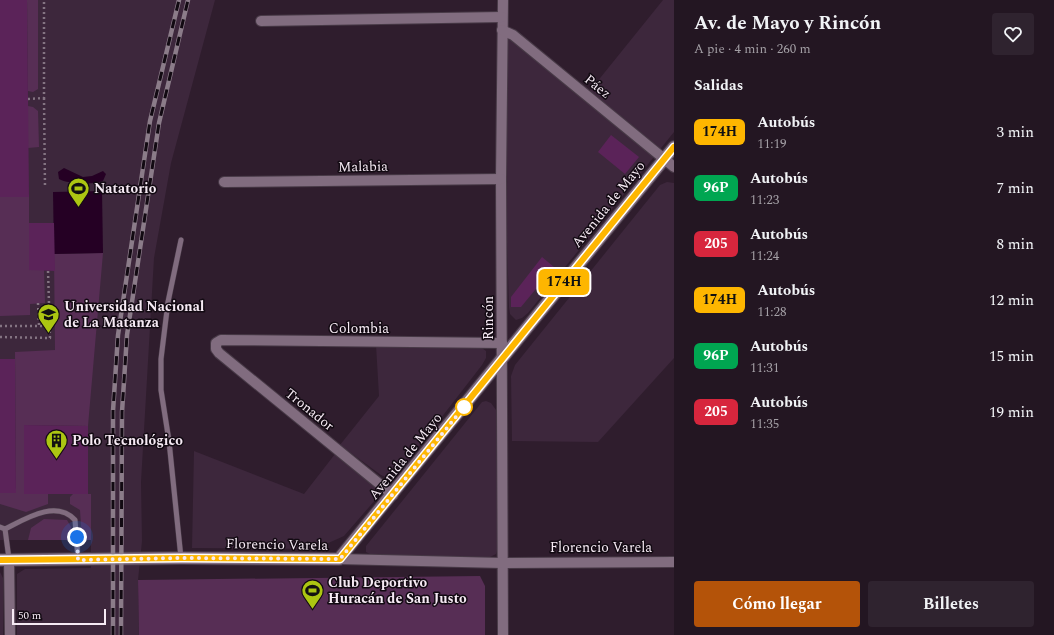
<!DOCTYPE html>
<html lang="es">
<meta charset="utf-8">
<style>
:root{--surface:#231622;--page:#2f232f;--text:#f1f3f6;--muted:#a39fa5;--accent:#b45309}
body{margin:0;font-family:Spectral,serif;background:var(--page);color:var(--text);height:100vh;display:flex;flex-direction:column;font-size:15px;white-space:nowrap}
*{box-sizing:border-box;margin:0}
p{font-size:13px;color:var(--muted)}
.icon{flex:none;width:22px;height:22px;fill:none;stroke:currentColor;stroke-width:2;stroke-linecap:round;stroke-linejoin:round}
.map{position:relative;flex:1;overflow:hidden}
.sheet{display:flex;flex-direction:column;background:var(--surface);width:380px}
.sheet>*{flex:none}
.badge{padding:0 8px;border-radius:6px;font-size:14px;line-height:26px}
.scale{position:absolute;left:12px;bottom:10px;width:94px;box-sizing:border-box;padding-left:4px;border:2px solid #f6eaf4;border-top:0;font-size:11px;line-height:14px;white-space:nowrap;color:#f6eaf4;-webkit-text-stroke:3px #120a12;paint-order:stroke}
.you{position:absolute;width:20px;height:20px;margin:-10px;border:3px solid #fff;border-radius:50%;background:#1a73e8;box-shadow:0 0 0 6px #1a73e833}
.map>.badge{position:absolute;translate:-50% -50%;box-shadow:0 0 0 2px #fff}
h2{padding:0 20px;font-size:15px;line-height:36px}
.round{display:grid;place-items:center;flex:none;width:42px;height:42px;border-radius:4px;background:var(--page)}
.headline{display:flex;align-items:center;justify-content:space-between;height:68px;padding:0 20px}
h1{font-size:19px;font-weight:700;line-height:30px}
.primary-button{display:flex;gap:8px;margin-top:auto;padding:8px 20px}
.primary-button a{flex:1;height:46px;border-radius:4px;background:var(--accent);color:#fff;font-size:16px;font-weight:700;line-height:46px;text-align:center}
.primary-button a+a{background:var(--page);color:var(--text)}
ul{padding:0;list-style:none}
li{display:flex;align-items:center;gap:12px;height:56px;padding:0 20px}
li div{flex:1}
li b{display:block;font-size:15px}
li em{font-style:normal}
li .badge{min-width:44px;font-weight:700;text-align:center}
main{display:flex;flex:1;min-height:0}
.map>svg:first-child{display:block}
</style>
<main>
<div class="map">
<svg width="674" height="635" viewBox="0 0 674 635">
<rect width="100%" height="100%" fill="#2f1d2d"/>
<g fill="#3d273c">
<path d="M 0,0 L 215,0 L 171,163 L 154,258 L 141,482 L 142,541 L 138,580 L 139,635 L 17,635 L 17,574 L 25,569 L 91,568 L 91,540 L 0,540 Z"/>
<path d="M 663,0 L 674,0 L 674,132 L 528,313 L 522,318 L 516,320 L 510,314 L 509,307 L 501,46 L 506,39 L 511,39 L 584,98 Z"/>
<path d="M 667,182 L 674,183 L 674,358 L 598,442 L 512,441 L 511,376 L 515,365 L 660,185 Z"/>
<path d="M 376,345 L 479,346 L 486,351 L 486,358 L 482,365 L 396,476 L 390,479 L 381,475 L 340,445 L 379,396 Z"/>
<path d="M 486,401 L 491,403 L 496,410 L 498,547 L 496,554 L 490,557 L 372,555 L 366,552 L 366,546 L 482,402 Z"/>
<path d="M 194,451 L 304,494 L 335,454 L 377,488 L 378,493 L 376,499 L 344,536 L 315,549 L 192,548 Z"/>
<path d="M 0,572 L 3,578 L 3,635 L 0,635 Z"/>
</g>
<g fill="#572e55">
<path d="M 27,0 L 38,0 L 38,89 L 33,92 L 28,91 Z"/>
<path d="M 28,106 L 33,107 L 38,111 L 39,147 L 28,148 Z"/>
<path d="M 0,197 L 29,197 L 29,270 L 44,270 L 45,303 L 30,304 L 30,315 L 0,316 Z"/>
<path d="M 103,253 L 88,426 L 24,425 L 48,494 L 48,504 L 26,512 L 0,504 L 0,493 L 16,493 L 15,352 L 55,350 L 54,254 Z"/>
<path d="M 73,494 L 91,494 L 91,540 L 82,540 L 80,510 L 70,504 L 70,497 Z"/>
<path d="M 44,519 L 67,520 L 71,527 L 70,540 L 28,540 L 31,528 Z"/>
<path d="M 480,576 L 485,586 L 485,635 L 139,635 L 138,580 Z"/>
</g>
<g fill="#250024">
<path d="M 64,168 L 83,177 L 92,176 L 103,171 L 106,174 L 103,181 C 95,185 67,184 59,179 L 58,172 Z"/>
<path d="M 102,191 L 103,253 L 54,254 L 53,192 Z"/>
</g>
<g fill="#5b2359">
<path d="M 0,0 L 27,0 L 29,197 L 0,197 Z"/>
<path d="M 611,135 L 639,157 L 625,174 L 598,152 Z"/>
<path d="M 29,223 L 54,223 L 55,271 L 29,270 Z"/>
<path d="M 542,257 L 554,267 L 521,307 L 511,307 L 511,297 Z"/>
<path d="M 0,359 L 15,359 L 16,493 L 0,493 Z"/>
<path d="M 24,425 L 88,426 L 88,494 L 24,494 Z"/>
</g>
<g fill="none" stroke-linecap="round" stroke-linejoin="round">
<defs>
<g id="service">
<path d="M 181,240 L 168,302 L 161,359 L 161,390 L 169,441 L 181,558"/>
<path d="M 0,527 L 5,529 C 25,519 56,499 75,520 L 78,559"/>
<path d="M 5,529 L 9,559"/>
</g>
<g id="minor">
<path d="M 503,0 L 501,179 L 503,635"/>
<path d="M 261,21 L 502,17"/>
<path d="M 502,30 L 513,35 L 674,167"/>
<path d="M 224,182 L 501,179"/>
<path d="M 393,495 L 219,353 L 216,349 L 216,343 L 221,340 L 502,343"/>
<path d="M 9,559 L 10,635"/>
<path d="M 339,559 L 502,563 L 674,562"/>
</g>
<path id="secondary" d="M 0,560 L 181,558 L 339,559 L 674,147"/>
</defs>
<use href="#service" stroke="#473946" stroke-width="6"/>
<use href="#minor" stroke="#473946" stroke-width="12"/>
<use href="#secondary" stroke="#473946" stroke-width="14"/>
<g stroke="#847482" stroke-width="2.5" stroke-dasharray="2 3" stroke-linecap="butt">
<path d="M 44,98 L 45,188"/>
<path d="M 28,99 L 44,98 L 44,0"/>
<path d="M 38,303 L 39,326"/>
<path d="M 0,326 L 49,326"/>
<path d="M 0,337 L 50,338 L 48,270"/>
</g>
<use href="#service" stroke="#816c7f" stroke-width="5"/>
<use href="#minor" stroke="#816c7f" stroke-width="10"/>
<use href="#secondary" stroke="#816c7f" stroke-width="12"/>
<defs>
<g id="rail">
<path d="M 113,635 L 113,411 L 118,335 L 150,121 L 179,0"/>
<path d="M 121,635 L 122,412 L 127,335 L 159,123 L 188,0"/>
</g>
</defs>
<use href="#rail" stroke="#8b7c89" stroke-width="4.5"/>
<use href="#rail" stroke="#120a12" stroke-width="3" stroke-dasharray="9" stroke-linecap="butt"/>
</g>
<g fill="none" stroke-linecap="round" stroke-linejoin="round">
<defs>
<path id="line" d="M 0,560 L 182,558 L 340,559 L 674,147"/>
</defs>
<use href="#line" stroke="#fff" stroke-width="9"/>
<use href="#line" stroke="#feb600" stroke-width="6"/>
<path stroke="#f6eaf4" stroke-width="4" stroke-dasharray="0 7.2" d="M 77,537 L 78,560 L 182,558 L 340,559 L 464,407"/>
</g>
<defs>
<symbol id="stadium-pin" viewBox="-11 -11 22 30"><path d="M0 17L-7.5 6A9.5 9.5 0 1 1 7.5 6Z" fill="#acc612" stroke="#120a12"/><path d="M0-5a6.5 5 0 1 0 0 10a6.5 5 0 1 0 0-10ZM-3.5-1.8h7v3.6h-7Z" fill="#111"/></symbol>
<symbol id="university-pin" viewBox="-11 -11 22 30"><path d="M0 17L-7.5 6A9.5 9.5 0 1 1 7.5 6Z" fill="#acc612" stroke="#120a12"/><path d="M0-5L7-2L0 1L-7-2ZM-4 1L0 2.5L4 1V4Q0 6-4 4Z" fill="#111"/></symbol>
<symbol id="building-pin" viewBox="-11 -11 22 30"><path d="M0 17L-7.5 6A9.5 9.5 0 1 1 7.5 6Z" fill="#acc612" stroke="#120a12"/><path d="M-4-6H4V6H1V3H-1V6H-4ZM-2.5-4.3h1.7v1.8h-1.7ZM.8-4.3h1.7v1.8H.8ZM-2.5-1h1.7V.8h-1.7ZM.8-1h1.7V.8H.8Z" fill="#111"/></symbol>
</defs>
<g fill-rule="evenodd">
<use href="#stadium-pin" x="66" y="176" width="25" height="34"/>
<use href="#university-pin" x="36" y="302" width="25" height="34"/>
<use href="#building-pin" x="44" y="428" width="25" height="34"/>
<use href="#stadium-pin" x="300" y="578" width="25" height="34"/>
</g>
<circle fill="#fff" stroke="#feb600" stroke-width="2" cx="464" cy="407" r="8"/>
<g text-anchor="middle" stroke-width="3" stroke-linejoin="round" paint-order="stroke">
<g font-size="14" fill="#f6eaf4" stroke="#120a12">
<text transform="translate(598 86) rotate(39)" y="5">Páez</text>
<text transform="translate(363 166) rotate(-1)" y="5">Malabia</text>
<text transform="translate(608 204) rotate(-51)" y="5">Avenida de Mayo</text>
<text transform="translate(488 318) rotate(-90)" y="5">Rincón</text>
<text x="359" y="333">Colombia</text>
<text transform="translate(310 409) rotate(39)" y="5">Tronador</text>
<text transform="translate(405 456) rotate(-51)" y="5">Avenida de Mayo</text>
<text transform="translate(277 544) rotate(1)" y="5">Florencio Varela</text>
<text x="601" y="552">Florencio Varela</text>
</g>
<g font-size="14" font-weight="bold" fill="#f6eaf4" stroke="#120a12" text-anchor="start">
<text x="94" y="193">Natatorio</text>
<text x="64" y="311">Universidad Nacional<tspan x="64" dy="16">de La Matanza</tspan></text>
<text x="72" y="445">Polo Tecnológico</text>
<text x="328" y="587">Club Deportivo<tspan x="328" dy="16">Huracán de San Justo</tspan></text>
</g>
</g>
</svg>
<div class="scale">50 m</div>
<div class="you" style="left:77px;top:537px"></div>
<b class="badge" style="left:564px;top:282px;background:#feb600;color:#111">174H</b>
</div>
<section class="sheet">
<div class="headline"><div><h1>Av. de Mayo y Rincón</h1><p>A pie · 4 min · 260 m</p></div><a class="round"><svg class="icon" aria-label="heart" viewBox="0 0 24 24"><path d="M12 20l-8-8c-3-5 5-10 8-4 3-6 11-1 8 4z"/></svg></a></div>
<h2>Salidas</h2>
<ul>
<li><span class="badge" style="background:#feb600;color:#111">174H</span><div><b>Autobús</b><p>11:19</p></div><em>3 min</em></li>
<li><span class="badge" style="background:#00a651;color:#fff">96P</span><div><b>Autobús</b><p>11:23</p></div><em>7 min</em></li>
<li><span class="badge" style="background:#d7263d;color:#fff">205</span><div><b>Autobús</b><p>11:24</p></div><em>8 min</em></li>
<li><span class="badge" style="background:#feb600;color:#111">174H</span><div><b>Autobús</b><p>11:28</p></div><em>12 min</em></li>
<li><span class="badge" style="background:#00a651;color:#fff">96P</span><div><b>Autobús</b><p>11:31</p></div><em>15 min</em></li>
<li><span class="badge" style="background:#d7263d;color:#fff">205</span><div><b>Autobús</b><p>11:35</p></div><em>19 min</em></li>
</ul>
<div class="primary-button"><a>Cómo llegar</a><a>Billetes</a></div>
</section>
</main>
